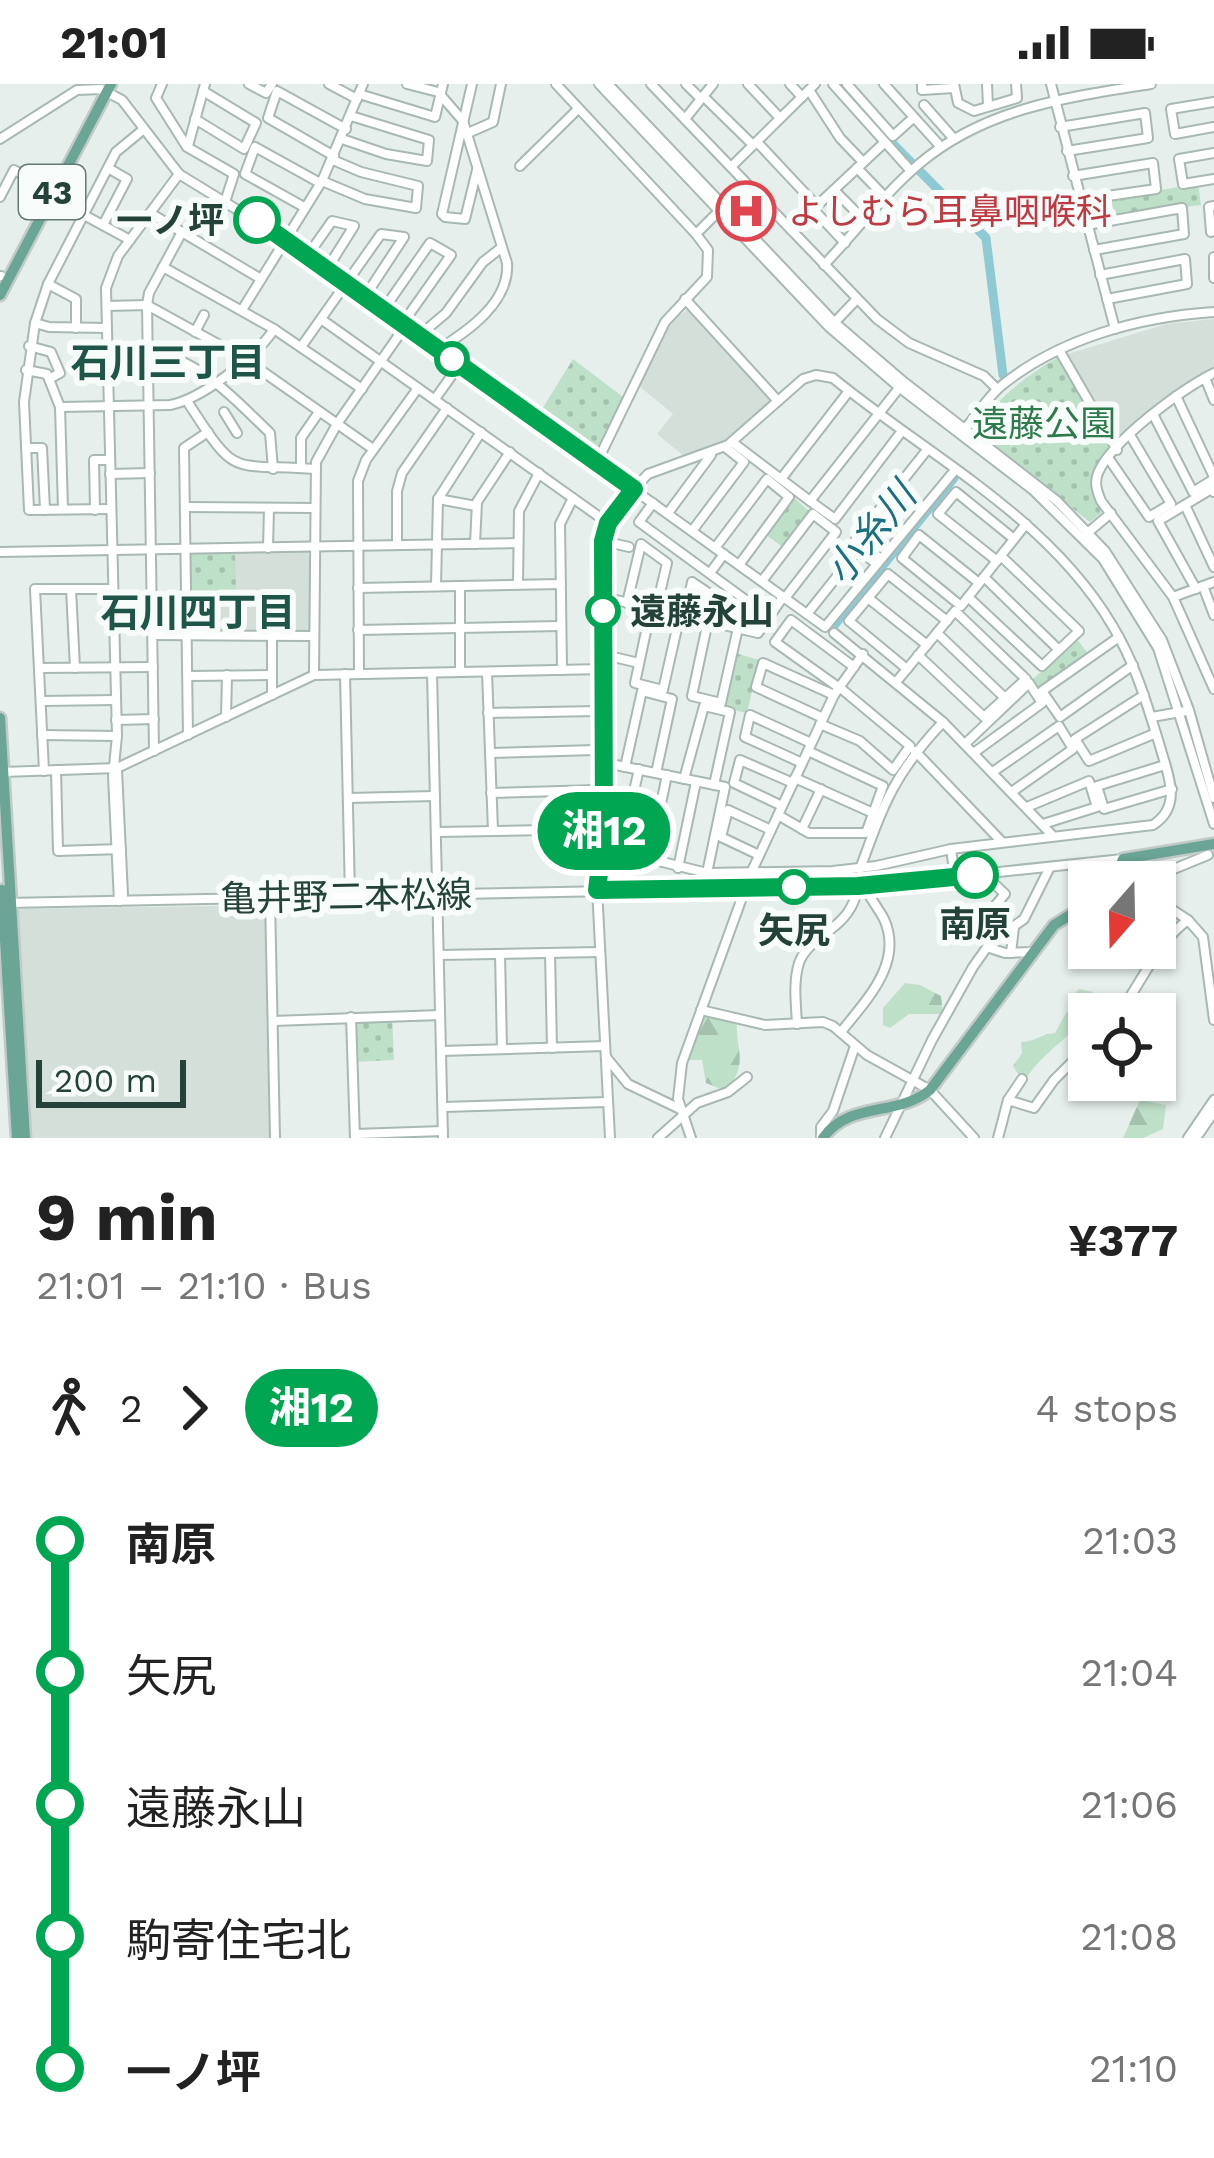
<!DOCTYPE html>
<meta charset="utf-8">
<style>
:root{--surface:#fff;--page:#f6f6f6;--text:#222;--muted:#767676}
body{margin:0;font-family:"Work Sans","Noto Sans JP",sans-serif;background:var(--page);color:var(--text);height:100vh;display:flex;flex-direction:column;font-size:45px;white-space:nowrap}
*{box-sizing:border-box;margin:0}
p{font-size:39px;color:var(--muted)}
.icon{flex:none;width:66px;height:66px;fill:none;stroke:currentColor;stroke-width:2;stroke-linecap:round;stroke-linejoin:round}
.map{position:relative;height:1054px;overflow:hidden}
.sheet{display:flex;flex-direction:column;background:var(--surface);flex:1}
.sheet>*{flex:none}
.badge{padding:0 24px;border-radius:39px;font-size:42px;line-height:78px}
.needle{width:78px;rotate:200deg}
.fabs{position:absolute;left:1068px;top:777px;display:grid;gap:24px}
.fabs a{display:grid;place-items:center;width:108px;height:108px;border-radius:0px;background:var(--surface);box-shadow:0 3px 9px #0004;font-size:60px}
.scale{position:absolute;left:36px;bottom:30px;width:150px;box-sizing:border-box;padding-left:12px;border:6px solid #24423a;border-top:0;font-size:33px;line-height:42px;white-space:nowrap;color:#24423a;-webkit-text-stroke:9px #f7fbf9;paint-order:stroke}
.map>.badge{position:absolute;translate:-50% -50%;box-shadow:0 0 0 6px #fff}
.legs{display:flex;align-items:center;gap:18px;height:132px;padding:0 36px;font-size:39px}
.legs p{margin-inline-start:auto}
.overview{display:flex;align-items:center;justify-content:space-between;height:204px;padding:0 36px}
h1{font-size:66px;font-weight:700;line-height:90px}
ul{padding:0 36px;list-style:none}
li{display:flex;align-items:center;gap:42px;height:132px;font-size:45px}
li i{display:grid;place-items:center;width:18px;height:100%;margin:0 15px;background:currentColor}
li i::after{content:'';width:30px;height:30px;margin:-15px;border:9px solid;border-radius:50%;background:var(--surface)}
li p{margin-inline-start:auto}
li:first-child i{background:linear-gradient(#0000 50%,currentColor 0)}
li:last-child i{background:linear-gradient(currentColor 50%,#0000 0)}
.status{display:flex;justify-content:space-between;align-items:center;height:84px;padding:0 60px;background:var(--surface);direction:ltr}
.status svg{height:33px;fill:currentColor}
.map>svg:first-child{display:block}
</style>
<div class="status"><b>21:01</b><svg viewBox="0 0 49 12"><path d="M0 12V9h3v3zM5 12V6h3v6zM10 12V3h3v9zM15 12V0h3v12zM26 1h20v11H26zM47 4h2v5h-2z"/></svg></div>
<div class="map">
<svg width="1214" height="1054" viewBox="0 0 1214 1054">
<defs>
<pattern id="grass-dots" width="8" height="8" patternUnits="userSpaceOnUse" patternTransform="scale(3)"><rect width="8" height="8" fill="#bfe0c8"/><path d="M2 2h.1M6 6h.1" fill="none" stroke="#a4c1ad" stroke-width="1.8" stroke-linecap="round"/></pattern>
<pattern id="forest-firs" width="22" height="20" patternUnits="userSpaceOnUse" patternTransform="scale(3)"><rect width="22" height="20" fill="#bfe0c8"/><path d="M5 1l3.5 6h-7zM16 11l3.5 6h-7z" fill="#a4c1ad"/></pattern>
</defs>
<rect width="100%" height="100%" fill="#e6efeb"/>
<g fill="#d4dfda">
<path d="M 687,226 L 771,317 L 728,356 L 685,373 L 657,350 L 673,330 L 639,302 L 668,240 Z"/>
<path d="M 1214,235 L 1214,285 L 1147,328 L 1116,356 L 1068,270 L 1166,240 Z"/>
<path d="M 235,468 L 311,468 L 311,551 L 189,551 L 189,509 L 235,508 Z"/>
<path d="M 269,821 L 270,1054 L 32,1054 L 16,825 Z"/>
</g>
<g fill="url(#grass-dots)">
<path d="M 1198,100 L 1201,121 L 1116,132 L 1110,114 Z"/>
<path d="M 1057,274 L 1112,362 L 1091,400 L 1101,429 L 1090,438 L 980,351 L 978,340 C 1002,312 1025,292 1057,274 Z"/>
<path d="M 573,275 L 623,313 L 597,367 L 539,330 Z"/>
<path d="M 793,413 L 811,429 L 784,464 L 765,450 Z"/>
<path d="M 235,468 L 236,508 L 189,509 L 188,469 Z"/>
<path d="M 1077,555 L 1089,571 L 1039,606 L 1032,596 Z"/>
<path d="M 732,568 L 759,576 L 747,629 L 720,623 Z"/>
<path d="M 392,932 L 394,976 L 353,978 L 351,933 Z"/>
</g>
<g fill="url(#forest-firs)">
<path d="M 905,899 L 920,901 L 941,912 L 943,930 L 909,930 L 890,944 L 883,941 L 883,924 Z"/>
<path d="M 1079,905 L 1093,908 C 1082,952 1050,959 1027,993 L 1020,993 L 1013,982 L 1022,969 L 1021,958 C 1034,958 1041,950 1055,949 L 1066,929 L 1077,920 L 1074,910 Z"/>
<path d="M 703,929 L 737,936 C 735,968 750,977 726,1007 L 706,999 L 702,976 L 687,976 Z"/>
<path d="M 1140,1016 L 1166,1021 L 1163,1045 L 1143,1054 L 1123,1054 Z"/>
</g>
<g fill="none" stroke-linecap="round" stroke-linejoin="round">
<g stroke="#8ec9d4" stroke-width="9">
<path d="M 840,0 L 891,58 L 986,154 L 1003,291"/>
<path d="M 833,543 L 954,394"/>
</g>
<defs>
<g id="minor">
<path d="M 162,0 L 156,14 L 187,63 L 234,90 L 225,118"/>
<path d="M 249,0 L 266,9 L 272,0"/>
<path d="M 329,0 L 357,15"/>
<path d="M 407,0 L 438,8 L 463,37 L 507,179 C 510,218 468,247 439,265"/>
<path d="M 472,0 L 442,130 L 445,133 L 465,135 L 477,86"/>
<path d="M 556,0 L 696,150 L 708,166 L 707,193 L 665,238 L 597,378"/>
<path d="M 599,0 L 829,243 L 900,304 L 1033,406 L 1103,475 L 1158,564 L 1214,740"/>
<path d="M 608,0 L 834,238 L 904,298 L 1057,417 L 1105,467 L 1162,556 L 1189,626 L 1214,714"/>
<path d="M 651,0 L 877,235 L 909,259 L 984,292 L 997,305"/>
<path d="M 686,0 L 701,15"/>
<path d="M 748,0 L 780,34"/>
<path d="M 790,0 L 802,13"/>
<path d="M 833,0 L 911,87"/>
<path d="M 847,0 L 893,52 L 913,34"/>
<path d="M 884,0 L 941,63"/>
<path d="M 922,0 L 922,6 L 954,4"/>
<path d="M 954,0 L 958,19 L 974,27 L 1017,14 L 1016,0"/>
<path d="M 987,0 L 988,21"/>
<path d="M 1051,0 L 1115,245"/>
<path d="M 809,6 L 840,54 L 863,78"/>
<path d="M 359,10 L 435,33 L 443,0"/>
<path d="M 703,12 L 753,61"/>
<path d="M 1214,18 L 1171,25 L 1175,50 L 1214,43"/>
<path d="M 924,21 L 954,55"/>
<path d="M 195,35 L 244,65 L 256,39 L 203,7"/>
<path d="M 685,35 L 713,0"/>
<path d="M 1060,43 L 1145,29 L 1148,54 L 1067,67"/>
<path d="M 468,49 L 493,38 L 501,0"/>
<path d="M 0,55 L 77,6 L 101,5 L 122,16 L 179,90 L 285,155 L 825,543 L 955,386"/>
<path d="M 342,55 L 386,70 L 427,77 L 429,56 L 351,32"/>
<path d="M 757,58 L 817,122"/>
<path d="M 188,62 L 205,0"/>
<path d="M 1214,69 L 1179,75 L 1183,100 L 1214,95"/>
<path d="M 334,72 L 268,34 L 277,7 L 346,45"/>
<path d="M 520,82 L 577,26"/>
<path d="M 731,83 L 815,0"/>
<path d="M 857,84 L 886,114"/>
<path d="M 1073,92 L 1153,79 L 1156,105 L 1080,116"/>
<path d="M 322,97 L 365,115 L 416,124 L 418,102 L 361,88 L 333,76"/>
<path d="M 834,106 L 865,137"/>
<path d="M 0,113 L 14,86 L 48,103"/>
<path d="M 1214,122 L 1209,123 L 1211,148 L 1214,147"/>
<path d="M 304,123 L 245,90 L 255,63 L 320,99"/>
<path d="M 813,125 L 845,159"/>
<path d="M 150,129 L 261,195"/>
<path d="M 84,131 L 130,156"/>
<path d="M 103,141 L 127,95 L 108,84"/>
<path d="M 1087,141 L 1182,124 L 1184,150 L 1094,166"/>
<path d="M 791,146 L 884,59"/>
<path d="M 696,150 L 720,126"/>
<path d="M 308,171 L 332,137 L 354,142 L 327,185"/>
<path d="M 1214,173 L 1214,194"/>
<path d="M 824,181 C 855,148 884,110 919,80 C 985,24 1068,13 1151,0"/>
<path d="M 163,183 L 274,245 L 362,305"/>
<path d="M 1100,191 L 1185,175 L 1187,200 L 1107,215"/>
<path d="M 0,192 L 1,192"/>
<path d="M 48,200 L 76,215 L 76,244"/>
<path d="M 685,215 L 778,317"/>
<path d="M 107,222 L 147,221 L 245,275 L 373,365"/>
<path d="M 384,225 L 430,159 L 451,171 L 403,239"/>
<path d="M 242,226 L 322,97 L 363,0"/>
<path d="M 321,235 L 608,439"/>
<path d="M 835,238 L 856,216"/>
<path d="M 35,239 L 49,243 L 107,244"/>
<path d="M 195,248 L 204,231"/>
<path d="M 420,251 L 446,229 L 483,178 L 501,164"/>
<path d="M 29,262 L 51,268 L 60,289 L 49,295"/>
<path d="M 301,263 L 381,150 L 404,153 L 366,211"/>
<path d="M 1059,266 L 1117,366"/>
<path d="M 147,269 C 197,271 236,317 270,349 L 273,385"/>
<path d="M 26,286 L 47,290 L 60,323 L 63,425"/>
<path d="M 1214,289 C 1182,305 1112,356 1098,389 C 1094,399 1097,407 1101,417 L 1173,513 L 1214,605"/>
<path d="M 1205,294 L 1214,316"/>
<path d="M 1176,312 L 1214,393"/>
<path d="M 435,315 L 460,280"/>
<path d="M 187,317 C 238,396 228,379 315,385"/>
<path d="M 60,323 L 170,321 C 202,315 257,272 274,245"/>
<path d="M 224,328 L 237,349"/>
<path d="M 1153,330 L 1193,408 L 1214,395"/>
<path d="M 964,346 C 976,332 987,314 1001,302 C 1060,254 1139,233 1214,228"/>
<path d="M 732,358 L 810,417 L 899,304"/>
<path d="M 26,364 L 42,364 L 45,426"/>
<path d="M 1109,375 L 1149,433 L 1171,420 L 1130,351"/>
<path d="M 301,384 L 301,354 L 319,328"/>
<path d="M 110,390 L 150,389"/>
<path d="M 781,395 L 849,307"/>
<path d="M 438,415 L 476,422"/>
<path d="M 810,417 L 835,435 L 902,347"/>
<path d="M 653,419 L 639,438 L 769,533"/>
<path d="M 1185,421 L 1214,483"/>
<path d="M 185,423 L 314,424"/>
<path d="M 111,425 L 29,426 L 24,318 L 35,239 L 48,200 L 116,68 L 144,45"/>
<path d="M 95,426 L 94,376 L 110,376"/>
<path d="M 668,429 L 711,371"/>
<path d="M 692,447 L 744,378 L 725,363"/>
<path d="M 1085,451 L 1111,429"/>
<path d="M 603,457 L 629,463"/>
<path d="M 475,460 L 477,418 L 510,368"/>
<path d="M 397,461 L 397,407 L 402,389 L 447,324"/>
<path d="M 268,464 L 269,424"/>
<path d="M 715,464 L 767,395 L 789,413 L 739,481"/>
<path d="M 0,468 L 518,459"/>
<path d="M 881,475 L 856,455 L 927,366"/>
<path d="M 997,477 L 938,430 L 956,408 L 1014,455"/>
<path d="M 710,489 L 724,470"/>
<path d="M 984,493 L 1059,566"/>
<path d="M 762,497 L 813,430 L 836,448 L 785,514"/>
<path d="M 979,499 L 919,451 L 902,474 L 961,522 L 1026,440"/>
<path d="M 518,500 L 519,427 L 539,389"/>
<path d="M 436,502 L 438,415 L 481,348"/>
<path d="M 1203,502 L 1214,531"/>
<path d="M 358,504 L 561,500"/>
<path d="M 71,505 L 75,584"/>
<path d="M 1196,505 L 1158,437 L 1213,404 L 1214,408"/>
<path d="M 603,513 L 758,549 L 783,513"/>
<path d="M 968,513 L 1042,582 L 1079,547 L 1001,472"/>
<path d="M 1173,513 L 1214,498"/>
<path d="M 868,514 L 927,561"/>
<path d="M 627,519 L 641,460 L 667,479 L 656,526"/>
<path d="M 651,524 L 635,599 L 663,606 L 680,531"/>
<path d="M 807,530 L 858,466 L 877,480"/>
<path d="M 685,532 L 692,498 L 719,516 L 714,538"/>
<path d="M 708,537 L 692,612 L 721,619 L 738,544"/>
<path d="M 358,546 L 561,542"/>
<path d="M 834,549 L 943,638 L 1052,751"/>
<path d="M 937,549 L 1005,614"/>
<path d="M 153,551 L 314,552"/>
<path d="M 272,552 L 272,611"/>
<path d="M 1119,553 L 1042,607 L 1060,633 L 1133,581"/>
<path d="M 609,572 L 639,579"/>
<path d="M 39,584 L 153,583"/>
<path d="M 907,585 L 849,537 L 888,490 L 947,537"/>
<path d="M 562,586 L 560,440 L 573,414"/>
<path d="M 460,588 L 460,502"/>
<path d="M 487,588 L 493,747"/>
<path d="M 432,589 L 443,1054"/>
<path d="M 345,590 L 350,812"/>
<path d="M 359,590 L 358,397 L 366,376 L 418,304"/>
<path d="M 314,591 L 316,378 L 337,340 L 406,241"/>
<path d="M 189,592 L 272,591"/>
<path d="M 897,597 L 955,527 L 1026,595 L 984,633 L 918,571"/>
<path d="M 838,603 L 775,558 L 791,536 L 854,583"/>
<path d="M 1144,611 L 1075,655 L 1089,677 L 1156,649"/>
<path d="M 41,617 L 116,616"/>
<path d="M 488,629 L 596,627"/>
<path d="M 226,633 L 227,591"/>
<path d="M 1152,633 L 1186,627"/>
<path d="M 823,634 L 756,603 L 763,579 L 834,611"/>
<path d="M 116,636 L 154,635"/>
<path d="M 820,640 L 860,657 L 893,686 L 910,662 L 838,602"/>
<path d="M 42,651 L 117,652"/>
<path d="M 188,651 L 184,364 L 208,348"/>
<path d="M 966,659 L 1029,599 L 1042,619 L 975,668"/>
<path d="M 154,667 L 147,221 L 149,209 L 182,148"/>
<path d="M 915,667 L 1002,758"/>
<path d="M 490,669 L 596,666"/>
<path d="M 601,678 L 725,703 L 707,789"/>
<path d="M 802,679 L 745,653 L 750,631 L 811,659"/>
<path d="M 1165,681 L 1097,702 L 1104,725 L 1172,705"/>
<path d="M 625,683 L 642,607 L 672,615 L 656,689"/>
<path d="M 56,686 L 58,767 L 121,765"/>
<path d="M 117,686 L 123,811 L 119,817"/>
<path d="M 44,687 L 35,505 L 113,505"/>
<path d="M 994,687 L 1059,642 L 1073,665 L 1013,707"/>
<path d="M 3,688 L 117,684 L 314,591 L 604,585"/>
<path d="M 795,694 L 873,729"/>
<path d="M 684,695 L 704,622 L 730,628 L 714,701"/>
<path d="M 491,709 L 597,706"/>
<path d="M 348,714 L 435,712"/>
<path d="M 782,722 L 734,699 L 740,676 L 793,699"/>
<path d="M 1027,723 L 1089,697 L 1097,723 L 1043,740"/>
<path d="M 778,731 L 809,749 L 866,749 L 883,702 L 808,667"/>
<path d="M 802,745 L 821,705"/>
<path d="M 437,748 L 597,745"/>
<path d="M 598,765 L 596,627 L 601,613"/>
<path d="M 951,765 L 955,793"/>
<path d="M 620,769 L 639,685"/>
<path d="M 759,771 L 721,753 L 728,726 L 771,746"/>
<path d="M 649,777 L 667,691"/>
<path d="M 678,784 L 696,698"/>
<path d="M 860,785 C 884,719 894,690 943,638"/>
<path d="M 984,790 L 1005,810 L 994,823 L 1010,847"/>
<path d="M 1142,798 L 1208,771"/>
<path d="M 597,804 L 610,1054"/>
<path d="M 597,806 C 598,789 600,773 604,757 L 604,449 L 634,405 L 648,390 L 728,361 L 803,295 L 816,291 L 833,294 C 933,376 1059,438 1121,557 C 1138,589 1148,624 1159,659 C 1167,689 1184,721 1153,741 L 951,765 L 876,782 L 833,787 L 707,789 L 598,762"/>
<path d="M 270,814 L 275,1054"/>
<path d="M 119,817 L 113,692 L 117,652 L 106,204 L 118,172 L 179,90"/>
<path d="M 7,819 L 864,802 L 1123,775"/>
<path d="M 1188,836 L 1203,853 L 1214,936"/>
<path d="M 987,863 L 1005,869 L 1033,868"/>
<path d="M 550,869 L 552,964"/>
<path d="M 1011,869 L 1014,843"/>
<path d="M 500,870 L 502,965"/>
<path d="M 439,871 L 600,868"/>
<path d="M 701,926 L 765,941 L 823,938 L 833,942 L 867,971 L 930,1006 L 974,1054"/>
<path d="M 1118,930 C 1142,899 1157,858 1188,836 L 1155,814"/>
<path d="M 351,933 L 355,1054"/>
<path d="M 273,937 L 440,931"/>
<path d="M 797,940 C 796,920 793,898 799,879 C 809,851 846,847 856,811"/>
<path d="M 841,948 C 866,916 904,879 884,835 C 878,824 870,814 864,802"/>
<path d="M 441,967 L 605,962"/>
<path d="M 606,973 L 628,1000 L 680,1025"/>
<path d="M 1008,1016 L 1022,995"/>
<path d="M 443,1023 L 608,1018"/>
<path d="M 355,1050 L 443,1047"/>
<path d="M 658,1054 L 697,1019 L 728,1008 L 747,993"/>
<path d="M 691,1054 L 678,1015 L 682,979 L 751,789 L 834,611 L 863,570"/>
<path d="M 821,1054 L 821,1043 L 833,1027 L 855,962"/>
<path d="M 885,1054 L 932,956 L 973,883 L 990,859 L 1024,835 L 1050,783"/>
<path d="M 998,1054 L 1008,1016 L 1034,1024 L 1054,996 L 1089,961"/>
<path d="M 1188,1054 L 1214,1016"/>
<path d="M 1196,1054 L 1214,1028"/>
</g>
<g id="major">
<path d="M 0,211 L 111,0"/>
<path d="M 0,634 L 25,1054"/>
<path d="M 1114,798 L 1123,775 L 1214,760"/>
<path d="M 2,806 L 17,1054"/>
<path d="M 823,1054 C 849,1017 897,1033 930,1006 L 1054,841 L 1089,819"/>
</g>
</defs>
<use href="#minor" stroke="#a8b8b2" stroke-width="12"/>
<use href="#major" stroke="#c2cac8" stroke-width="15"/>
<use href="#minor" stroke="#fff" stroke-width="8"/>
<use href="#major" stroke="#6aa596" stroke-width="10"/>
</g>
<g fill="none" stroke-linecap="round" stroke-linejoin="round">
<defs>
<path id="line-1" d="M 257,136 L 634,405 L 608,439 L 603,457 L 604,748 L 597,806 L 858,802 L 975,791"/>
</defs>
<use href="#line-1" stroke="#fff" stroke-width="27"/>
<use href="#line-1" stroke="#00a651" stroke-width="18"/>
</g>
<defs>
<symbol id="hospital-ring" viewBox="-11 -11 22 22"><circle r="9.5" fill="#f7fbf9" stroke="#e0444e" stroke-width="1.5"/><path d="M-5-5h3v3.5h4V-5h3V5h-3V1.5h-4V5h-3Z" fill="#e0444e"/></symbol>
</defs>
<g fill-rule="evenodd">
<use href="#hospital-ring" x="713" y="94" width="66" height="66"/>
</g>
<g fill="#fff" stroke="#00a651" stroke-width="6">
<circle cx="257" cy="136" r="21"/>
<circle cx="452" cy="275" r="15"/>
<circle cx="603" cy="527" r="15"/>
<circle cx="975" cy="791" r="21"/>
<circle cx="794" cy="803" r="15"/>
</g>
<g text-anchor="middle" stroke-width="12" stroke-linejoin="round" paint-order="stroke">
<rect fill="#f7fbf9" stroke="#637a73" stroke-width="3" x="19" y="81" width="66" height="54" rx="9"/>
<g font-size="33" font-weight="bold" fill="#24423a">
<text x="52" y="120">43</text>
</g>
<g font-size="36" fill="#be3a42" stroke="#f7fbf9" text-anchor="start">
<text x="788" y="140">よしむら耳鼻咽喉科</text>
</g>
<g font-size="36" font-weight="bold" fill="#24423a" stroke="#f7fbf9">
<text x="224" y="149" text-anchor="end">一ノ坪</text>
<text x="630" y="540" text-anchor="start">遠藤永山</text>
<text x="975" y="853">南原</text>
<text x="794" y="859">矢尻</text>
</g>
<g font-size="36" fill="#2d7a4b" stroke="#f7fbf9">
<text x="1044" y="352">遠藤公園</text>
</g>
<g font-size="36" fill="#24423a" stroke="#f7fbf9">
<text transform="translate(346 812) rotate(-1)" y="13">亀井野二本松線</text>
</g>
<g font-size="39" font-weight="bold" fill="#1f5548" stroke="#f7fbf9">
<text x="168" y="292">石川三丁目</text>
<text x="198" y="542">石川四丁目</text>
</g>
<g font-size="39" font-style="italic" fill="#1c6f80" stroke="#f7fbf9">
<text transform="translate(870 449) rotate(-51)" y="14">小糸川</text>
</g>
</g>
</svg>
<div class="fabs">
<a><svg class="needle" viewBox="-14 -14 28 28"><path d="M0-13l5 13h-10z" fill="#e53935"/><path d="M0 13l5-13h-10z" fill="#767676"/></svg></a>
<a><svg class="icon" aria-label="locate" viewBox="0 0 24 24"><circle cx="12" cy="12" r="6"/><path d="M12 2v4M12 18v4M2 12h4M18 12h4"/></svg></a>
</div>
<div class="scale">200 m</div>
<b class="badge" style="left:604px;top:747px;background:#00a651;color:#fff">湘12</b>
</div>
<section class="sheet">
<div class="overview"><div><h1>9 min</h1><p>21:01 – 21:10 · Bus</p></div><b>¥377</b></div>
<div class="legs"><svg class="icon" aria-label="walk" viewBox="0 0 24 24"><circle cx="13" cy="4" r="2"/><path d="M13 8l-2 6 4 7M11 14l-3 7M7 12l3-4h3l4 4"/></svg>2<svg class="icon" aria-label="forward" viewBox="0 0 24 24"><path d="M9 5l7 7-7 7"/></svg><b class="badge" style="background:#00a651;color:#fff">湘12</b><p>4 stops</p></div>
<ul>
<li><i style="color:#00a651"></i><b>南原</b><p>21:03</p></li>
<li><i style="color:#00a651"></i><span>矢尻</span><p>21:04</p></li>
<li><i style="color:#00a651"></i><span>遠藤永山</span><p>21:06</p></li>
<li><i style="color:#00a651"></i><span>駒寄住宅北</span><p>21:08</p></li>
<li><i style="color:#00a651"></i><b>一ノ坪</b><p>21:10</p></li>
</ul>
</section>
